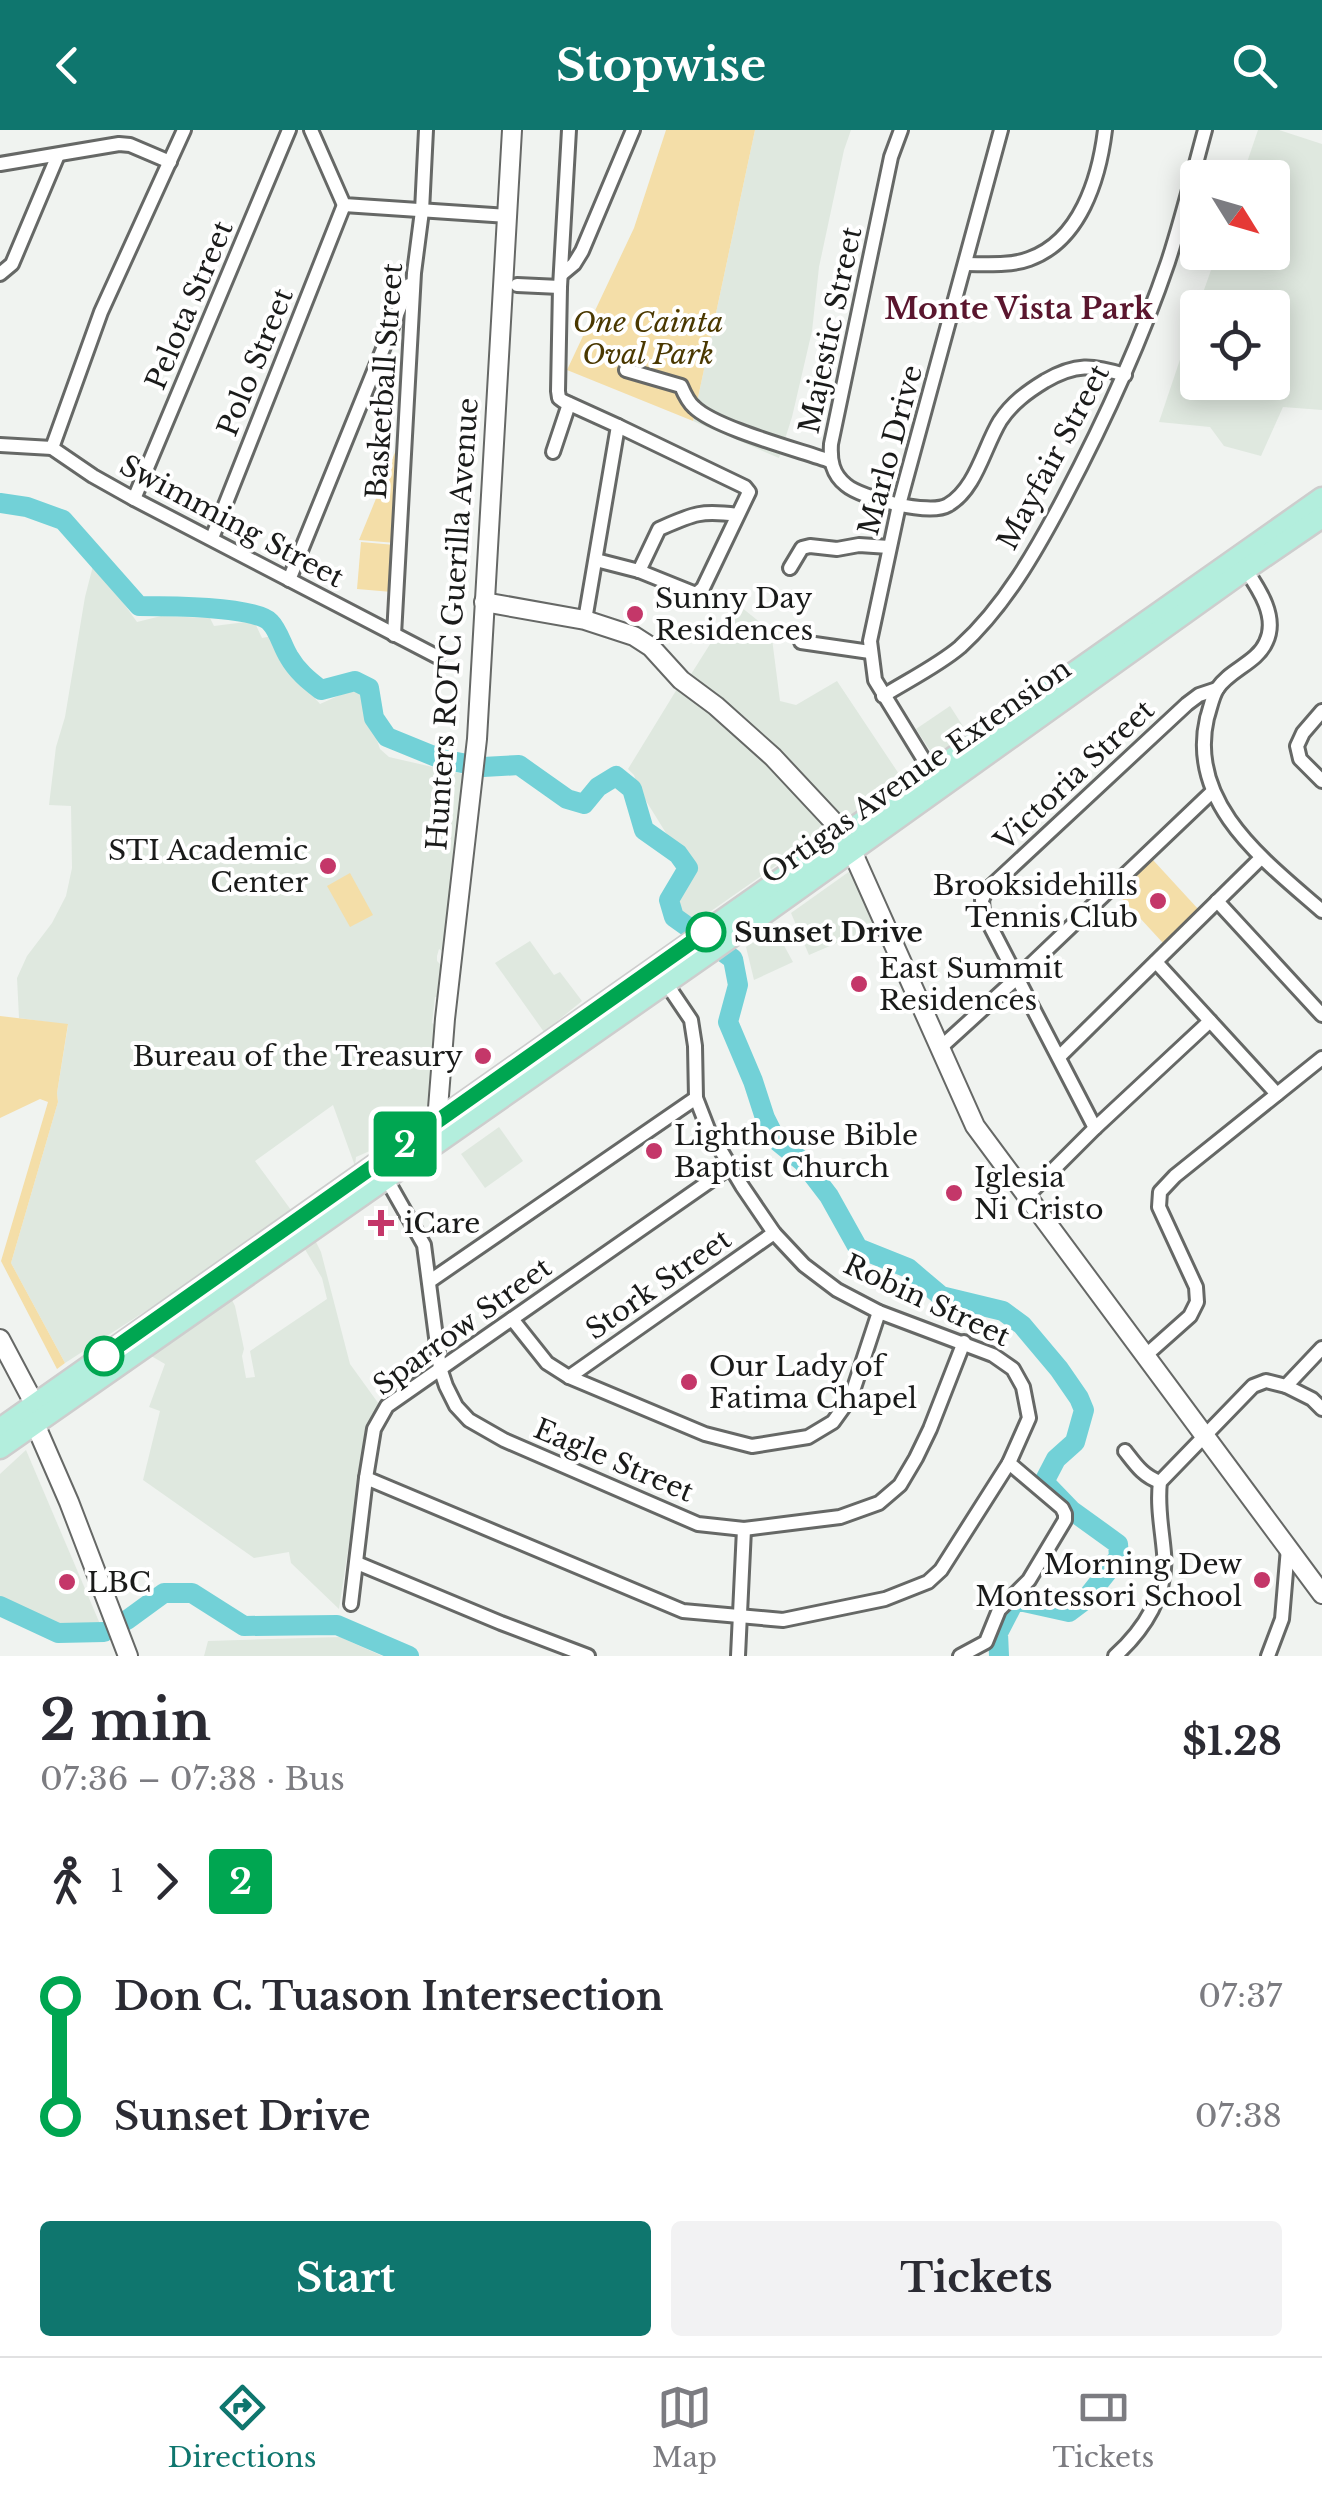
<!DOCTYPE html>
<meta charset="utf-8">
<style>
:root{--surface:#fff;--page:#f2f2f3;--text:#2b2b33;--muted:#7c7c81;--line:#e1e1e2;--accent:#0f766e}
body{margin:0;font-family:"Libre Baskerville",serif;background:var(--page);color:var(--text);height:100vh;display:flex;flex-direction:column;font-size:38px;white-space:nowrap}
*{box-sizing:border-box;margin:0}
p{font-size:32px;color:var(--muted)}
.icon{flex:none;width:55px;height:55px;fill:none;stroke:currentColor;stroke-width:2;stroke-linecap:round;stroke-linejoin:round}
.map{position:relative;height:1526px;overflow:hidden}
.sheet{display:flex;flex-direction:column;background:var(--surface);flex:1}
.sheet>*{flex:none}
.badge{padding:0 20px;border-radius:8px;font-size:35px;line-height:65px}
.needle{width:65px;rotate:127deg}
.fabs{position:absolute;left:1180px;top:30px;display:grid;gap:20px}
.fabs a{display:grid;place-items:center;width:110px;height:110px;border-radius:10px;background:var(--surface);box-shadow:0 5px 25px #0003;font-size:50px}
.map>.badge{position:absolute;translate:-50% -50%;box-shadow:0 0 0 5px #fff}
.legs{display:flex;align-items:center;gap:15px;height:110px;padding:0 40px;font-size:32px}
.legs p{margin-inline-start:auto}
.overview{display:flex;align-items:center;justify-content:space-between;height:170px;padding:0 40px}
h1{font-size:55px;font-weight:800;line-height:75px}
.button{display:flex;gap:20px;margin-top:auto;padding:20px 40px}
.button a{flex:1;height:115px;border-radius:10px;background:var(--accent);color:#fff;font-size:40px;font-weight:800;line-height:115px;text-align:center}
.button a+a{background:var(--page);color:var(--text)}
ul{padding:0 40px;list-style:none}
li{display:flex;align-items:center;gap:35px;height:120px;font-size:38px}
li i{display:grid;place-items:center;width:15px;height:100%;margin:0 12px;background:currentColor}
li i::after{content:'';width:25px;height:25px;margin:-12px;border:8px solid;border-radius:50%;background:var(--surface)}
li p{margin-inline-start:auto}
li:first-child i{background:linear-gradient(#0000 50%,currentColor 0)}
li:last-child i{background:linear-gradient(currentColor 50%,#0000 0)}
header{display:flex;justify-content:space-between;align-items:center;height:130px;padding:0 40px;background:var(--accent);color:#fff;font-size:45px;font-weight:800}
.tab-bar{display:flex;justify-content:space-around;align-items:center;height:140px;border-top:2px solid var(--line);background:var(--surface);font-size:28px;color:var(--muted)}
.tab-bar a{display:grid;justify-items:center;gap:5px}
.tab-bar .active{color:var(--accent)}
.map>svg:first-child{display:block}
</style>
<header><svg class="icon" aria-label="back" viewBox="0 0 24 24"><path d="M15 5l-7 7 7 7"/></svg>Stopwise<svg class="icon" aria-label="search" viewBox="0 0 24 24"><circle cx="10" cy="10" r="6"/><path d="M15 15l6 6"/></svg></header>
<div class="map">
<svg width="1322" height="1526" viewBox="0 0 1322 1526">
<rect width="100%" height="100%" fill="#f0f3f0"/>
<g fill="#dfe8df">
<path d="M 755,0 L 851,0 L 844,20 L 819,137 L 812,201 L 792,287 L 779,328 L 693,291 Z"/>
<path d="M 1258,0 L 1279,0 L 1322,14 L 1322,280 L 1283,277 L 1261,326 L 1224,316 L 1210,297 L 1159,292 L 1197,179 L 1198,252 L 1272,252 L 1272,178 L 1198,177 L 1217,123 L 1272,122 L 1272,48 L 1242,47 Z"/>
<path d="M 94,432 L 137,492 L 161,486 L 210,488 L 214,496 L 254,491 L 262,508 L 272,506 L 294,545 L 320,574 L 351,560 L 362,565 L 380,619 L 389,627 L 463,644 L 447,821 L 445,823 L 439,819 L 437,826 L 437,831 L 444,838 L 442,867 L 435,867 L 432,893 L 438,897 L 430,976 L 372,1017 L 372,1020 L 356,1027 L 355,1036 L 333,975 L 255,1031 L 291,1080 L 169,1166 L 65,1233 L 11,1133 L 58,972 L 57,963 L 68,895 L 19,888 L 17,848 L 27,826 L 52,793 L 66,766 L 72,738 L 71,676 L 49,675 L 56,617 L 65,587 L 85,467 Z"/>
<path d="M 736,473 L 771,501 L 780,571 L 796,575 L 837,551 L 903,650 L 846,691 L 803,645 L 722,571 L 688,549 Z"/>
<path d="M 677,559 L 729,599 L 765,632 L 828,699 L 694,793 L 680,784 L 674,773 L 694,740 L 666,703 L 638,658 L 634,645 L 628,639 Z"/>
<path d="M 950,576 L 968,604 L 935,628 L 916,599 Z"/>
<path d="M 850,741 L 874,797 L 809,825 L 791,783 Z"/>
<path d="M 774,797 L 793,832 L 754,850 L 746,817 Z"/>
<path d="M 530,811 L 554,845 L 560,842 L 582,871 L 544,902 L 495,833 Z"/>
<path d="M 499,997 L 523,1031 L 485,1058 L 461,1024 Z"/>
<path d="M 314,1108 L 321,1122 L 350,1234 L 381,1277 L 369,1296 L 364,1314 L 339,1479 L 291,1433 L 289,1422 L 254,1428 L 143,1350 L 160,1281 L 149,1277 L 165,1234 L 146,1223 L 230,1166 L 235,1176 L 244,1219 L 242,1226 L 246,1248 L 255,1247 L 250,1221 L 327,1169 L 322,1148 L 303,1116 Z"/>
<path d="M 26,1320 L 103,1501 L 59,1508 L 0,1481 L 0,1344 Z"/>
<path d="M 340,1507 L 382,1526 L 204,1526 L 208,1511 Z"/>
</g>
<g fill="#f4dea8">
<path d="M 666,0 L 755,0 L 693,291 L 567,240 L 634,98 Z"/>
<path d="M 405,298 L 396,413 L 359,410 Z"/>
<path d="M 361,412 L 395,415 L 392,462 L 357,459 Z"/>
<path d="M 1153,730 L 1199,780 L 1163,813 L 1116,762 Z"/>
<path d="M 350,743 L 373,785 L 350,797 L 327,756 Z"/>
<path d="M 0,886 L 68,894 L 57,963 L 58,972 L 11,1133 L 65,1233 L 57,1239 L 1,1131 L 48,972 L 40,969 L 0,988 Z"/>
</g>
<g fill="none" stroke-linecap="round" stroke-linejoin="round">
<g stroke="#72d1d7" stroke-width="20">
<path d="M 0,373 L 27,377 L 63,390 L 139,476 C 164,476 255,476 270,492 C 279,501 282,516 289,527 C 297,541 308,550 321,560 L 355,551 L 369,558 L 374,588 L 387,607 L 441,629 L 483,637 L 519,635 L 567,669 L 584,674 L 598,657 L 616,646 L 632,659 L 644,700 L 678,724 L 688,738 L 669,770 L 674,787 L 733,829 L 738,855 L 728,892 L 753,951 L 765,988 L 776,1010 L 803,1032 L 829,1066 L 858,1118 L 908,1138 L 941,1166 L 1003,1181 L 1022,1195 L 1059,1239 L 1079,1268 L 1084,1280 L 1075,1312 L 1056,1329 L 1044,1352 L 1071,1380 L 1118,1414 L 1119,1427 L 1085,1470 L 1069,1482 L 1015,1470 L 998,1503 L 999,1526"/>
<path d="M 0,1476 L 58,1503 L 104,1502"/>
<path d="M 127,1490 L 164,1463 L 192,1463 L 244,1496 L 337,1495 L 409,1526"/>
</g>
<defs>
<g id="minor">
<path d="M 311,0 L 344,75 L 508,86"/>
<path d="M 569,0 L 560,157 L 558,261 L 559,268 L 563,271 L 618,296 L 585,490"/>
<path d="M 901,0 L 891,27 L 831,314 C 830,330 832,344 846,355 C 861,368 930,386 948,375 C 976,359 984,317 1000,291 C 1012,273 1027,262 1045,251 C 1076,233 1092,235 1125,245"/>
<path d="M 0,34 L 119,14 L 130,15 L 170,32"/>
<path d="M 966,134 C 987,134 1010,136 1029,129 C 1080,111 1099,49 1105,0"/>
<path d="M 0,144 L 12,134 L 58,25"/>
<path d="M 562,144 L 574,134 L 582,121 L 633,0"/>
<path d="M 517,155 L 560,157"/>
<path d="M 626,240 L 681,256 C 684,263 688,272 694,277 C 715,298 799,320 830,331"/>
<path d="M 0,315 L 52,318 L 93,346 L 134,369 L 438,527"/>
<path d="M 52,318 L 101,182 L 184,0"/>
<path d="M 553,322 L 569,274"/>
<path d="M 134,369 L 289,0"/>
<path d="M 212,408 L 344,75"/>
<path d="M 596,430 L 639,441 L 696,464 L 703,458 L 749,362 L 745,357 L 618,296"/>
<path d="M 1242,434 C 1256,455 1279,485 1266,512 C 1257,533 1229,540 1217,559 C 1212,567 1210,579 1207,588 C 1187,674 1265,731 1322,781"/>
<path d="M 790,438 L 802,418 L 810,416 L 837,419 L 859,415 L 889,417"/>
<path d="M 639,441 L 659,399 C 693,384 700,380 737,385"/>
<path d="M 289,450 L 409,155"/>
<path d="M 394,505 L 414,143 L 422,81 L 426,0"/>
<path d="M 801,512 L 870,522"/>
<path d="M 883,566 C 907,551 939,535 960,517 C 1005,476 1036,421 1064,368 C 1104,292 1140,214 1168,132 C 1182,89 1193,44 1205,0"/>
<path d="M 1322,581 L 1303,603 L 1297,616 L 1300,629 L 1322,651"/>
<path d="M 932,643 L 875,550 L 870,511 L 899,375 L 1001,0"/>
<path d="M 1217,771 L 1322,885"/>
<path d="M 1156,832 L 1277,964"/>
<path d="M 940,918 L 1018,847 L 1212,662"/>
<path d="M 1059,927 L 1261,728"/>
<path d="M 1095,998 L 983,782 L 982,770 L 986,761 L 1187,574 L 1199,565 L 1217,559"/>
<path d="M 386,1048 L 424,1115 L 440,1238 L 446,1256 L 456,1276 L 469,1290 L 504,1310 L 698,1394 L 744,1399 L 840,1387 L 879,1373 L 900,1355 L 916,1328 L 930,1299 L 964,1212"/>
<path d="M 1027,1066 L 1095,998 L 1210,891"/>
<path d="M 430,1151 L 696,968"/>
<path d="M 512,1189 L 547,1233 L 569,1247 L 705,1304 L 752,1316 L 808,1307 L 833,1292 L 851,1267 L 879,1182"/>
<path d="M 1145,1226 L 1190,1186 L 1197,1172 L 1196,1157 L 1159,1077 L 1160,1062 L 1175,1046 L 1322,928"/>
<path d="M 569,1247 L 774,1103"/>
<path d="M 1286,1256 L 1312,1269 L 1322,1279"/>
<path d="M 1125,1321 C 1136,1335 1143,1346 1160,1352"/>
<path d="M 366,1348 L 683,1481 L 783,1490 L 885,1469 L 928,1452 L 941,1440 L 1009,1333 L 1029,1288 L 1023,1257 L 1013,1239 L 993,1225 L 879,1182 L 837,1160 L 804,1135 L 774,1103 L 742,1056 L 708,999 L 696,968 L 695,916 L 691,890 L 664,850"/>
<path d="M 357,1433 L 501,1493 L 588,1526"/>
<path d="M 351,1474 L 366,1348 L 374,1299 L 387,1276 L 730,1037"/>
<path d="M 738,1526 L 744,1399"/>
<path d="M 960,1526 L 986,1512 L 999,1480 L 1029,1450 L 1065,1390 L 1065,1384 L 1062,1378 L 1009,1333"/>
<path d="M 1115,1526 C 1144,1500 1168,1463 1164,1423 C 1162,1399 1157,1376 1160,1352 L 1253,1256 L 1266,1251 L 1286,1256 L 1322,1218"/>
<path d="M 1268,1526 L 1282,1489 L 1288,1418"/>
</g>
<g id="tertiary">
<path d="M 484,472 L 585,490 L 634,506 L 651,517 L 681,550 L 716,576 L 773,627 L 845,704"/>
<path d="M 852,721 L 975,996 L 1322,1464"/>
<path d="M 437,991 L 445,889 L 477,609 L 512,0"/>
<path d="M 0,1209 L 35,1275 L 35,1294 L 69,1372 L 128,1526"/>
</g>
<g id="primary">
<path d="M 0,1299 L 1322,368"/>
<path d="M 0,1318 L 710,822 L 1246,439 L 1322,387"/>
</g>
</defs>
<use href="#minor" stroke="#666866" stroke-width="18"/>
<use href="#tertiary" stroke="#666866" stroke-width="22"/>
<use href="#primary" stroke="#cdcdcd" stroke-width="25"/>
<use href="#minor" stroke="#fff" stroke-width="12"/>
<use href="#tertiary" stroke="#fff" stroke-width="18"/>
<use href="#primary" stroke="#b3eedd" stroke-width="20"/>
</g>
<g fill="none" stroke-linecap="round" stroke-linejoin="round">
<defs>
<path id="line-1" d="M 104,1226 L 706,802"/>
</defs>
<use href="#line-1" stroke="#fff" stroke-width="22"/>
<use href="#line-1" stroke="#00a651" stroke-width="15"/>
</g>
<g fill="#c43769" stroke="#fff" stroke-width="4">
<circle cx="635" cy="484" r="10"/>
<circle cx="328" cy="736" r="10"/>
<circle cx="1158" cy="771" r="10"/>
<circle cx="859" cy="854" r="10"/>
<circle cx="483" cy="926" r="10"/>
<circle cx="654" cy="1021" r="10"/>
<circle cx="954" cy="1063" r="10"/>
<path d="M376 1078h10v10h10v10h-10v10h-10v-10h-10v-10h10z"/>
<circle cx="689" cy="1252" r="10"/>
<circle cx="1262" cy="1450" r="10"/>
<circle cx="67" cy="1452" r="10"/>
</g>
<g fill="#fff" stroke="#00a651" stroke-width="5">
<circle cx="706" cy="802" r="18"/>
<circle cx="104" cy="1226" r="18"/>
</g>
<g text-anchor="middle" stroke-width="8" stroke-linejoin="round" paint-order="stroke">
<g font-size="28" fill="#1a1b1a" stroke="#fff">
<text transform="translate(189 175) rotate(-67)" y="10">Pelota Street</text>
<text transform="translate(830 200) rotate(-78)" y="10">Majestic Street</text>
<text transform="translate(255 232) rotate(-68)" y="10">Polo Street</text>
<text transform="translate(384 251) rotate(-86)" y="10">Basketball Street</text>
<text transform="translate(890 320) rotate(-75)" y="10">Marlo Drive</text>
<text transform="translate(1053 327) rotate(-62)" y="10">Mayfair Street</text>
<text transform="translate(232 391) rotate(28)" y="10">Swimming Street</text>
<text transform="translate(452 494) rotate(-86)" y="10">Hunters ROTC Guerilla Avenue</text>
<text transform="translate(916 641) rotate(-35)" y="10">Ortigas Avenue Extension</text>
<text transform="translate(1074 645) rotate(-43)" y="10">Victoria Street</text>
<text transform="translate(658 1154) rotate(-35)" y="10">Stork Street</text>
<text transform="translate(927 1170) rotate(25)" y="10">Robin Street</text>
<text transform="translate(462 1196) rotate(-36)" y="10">Sparrow Street</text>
<text transform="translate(614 1330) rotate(23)" y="10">Eagle Street</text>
</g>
<g font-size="28" font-style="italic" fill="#4a3800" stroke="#fff">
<text x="648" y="202">One Cainta<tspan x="648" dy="32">Oval Park</tspan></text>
</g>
<g font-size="28" fill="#1a1b1a" stroke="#fff" text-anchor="start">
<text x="655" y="478">Sunny Day<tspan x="655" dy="32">Residences</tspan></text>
<text x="308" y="730" text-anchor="end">STI Academic<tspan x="308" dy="32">Center</tspan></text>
<text x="1138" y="765" text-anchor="end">Brooksidehills<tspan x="1138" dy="32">Tennis Club</tspan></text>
<text x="879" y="848">East Summit<tspan x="879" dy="32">Residences</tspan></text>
<text x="463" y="936" text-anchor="end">Bureau of the Treasury</text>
<text x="674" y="1015">Lighthouse Bible<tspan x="674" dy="32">Baptist Church</tspan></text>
<text x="974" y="1057">Iglesia<tspan x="974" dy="32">Ni Cristo</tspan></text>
<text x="404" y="1103">iCare</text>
<text x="709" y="1246">Our Lady of<tspan x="709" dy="32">Fatima Chapel</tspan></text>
<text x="1242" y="1444" text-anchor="end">Morning Dew<tspan x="1242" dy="32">Montessori School</tspan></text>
<text x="87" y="1462">LBC</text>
</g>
<g font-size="28" font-weight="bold" fill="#1a1b1a" stroke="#fff" text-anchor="start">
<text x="734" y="812">Sunset Drive</text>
</g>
<g font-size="30" font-weight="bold" fill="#5a162e" stroke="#fff">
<text x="1019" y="189">Monte Vista Park</text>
</g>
</g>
</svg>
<div class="fabs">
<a><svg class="needle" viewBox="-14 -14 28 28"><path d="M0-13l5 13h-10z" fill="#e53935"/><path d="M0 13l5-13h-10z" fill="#7c7c81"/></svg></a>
<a><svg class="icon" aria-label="locate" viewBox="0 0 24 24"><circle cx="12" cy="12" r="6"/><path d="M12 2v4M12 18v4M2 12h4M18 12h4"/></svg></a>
</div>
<b class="badge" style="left:405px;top:1014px;background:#00a651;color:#fff">2</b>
</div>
<section class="sheet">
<div class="overview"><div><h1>2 min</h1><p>07:36 – 07:38 · Bus</p></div><b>$1.28</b></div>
<div class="legs"><svg class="icon" aria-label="walk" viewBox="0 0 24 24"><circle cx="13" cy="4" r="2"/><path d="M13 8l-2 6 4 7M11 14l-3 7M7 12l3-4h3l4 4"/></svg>1<svg class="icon" aria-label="forward" viewBox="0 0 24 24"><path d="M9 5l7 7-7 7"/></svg><b class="badge" style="background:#00a651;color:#fff">2</b></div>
<ul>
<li><i style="color:#00a651"></i><b>Don C. Tuason Intersection</b><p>07:37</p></li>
<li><i style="color:#00a651"></i><b>Sunset Drive</b><p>07:38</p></li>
</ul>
<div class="button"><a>Start</a><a>Tickets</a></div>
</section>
<nav class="tab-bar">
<a class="active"><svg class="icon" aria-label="directions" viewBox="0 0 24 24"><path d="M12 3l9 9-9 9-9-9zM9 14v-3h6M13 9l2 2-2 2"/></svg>Directions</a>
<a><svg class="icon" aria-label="map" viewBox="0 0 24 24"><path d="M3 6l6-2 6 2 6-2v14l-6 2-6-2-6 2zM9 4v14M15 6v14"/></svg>Map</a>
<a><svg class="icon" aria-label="tickets" viewBox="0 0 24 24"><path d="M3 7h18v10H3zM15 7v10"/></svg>Tickets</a>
</nav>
